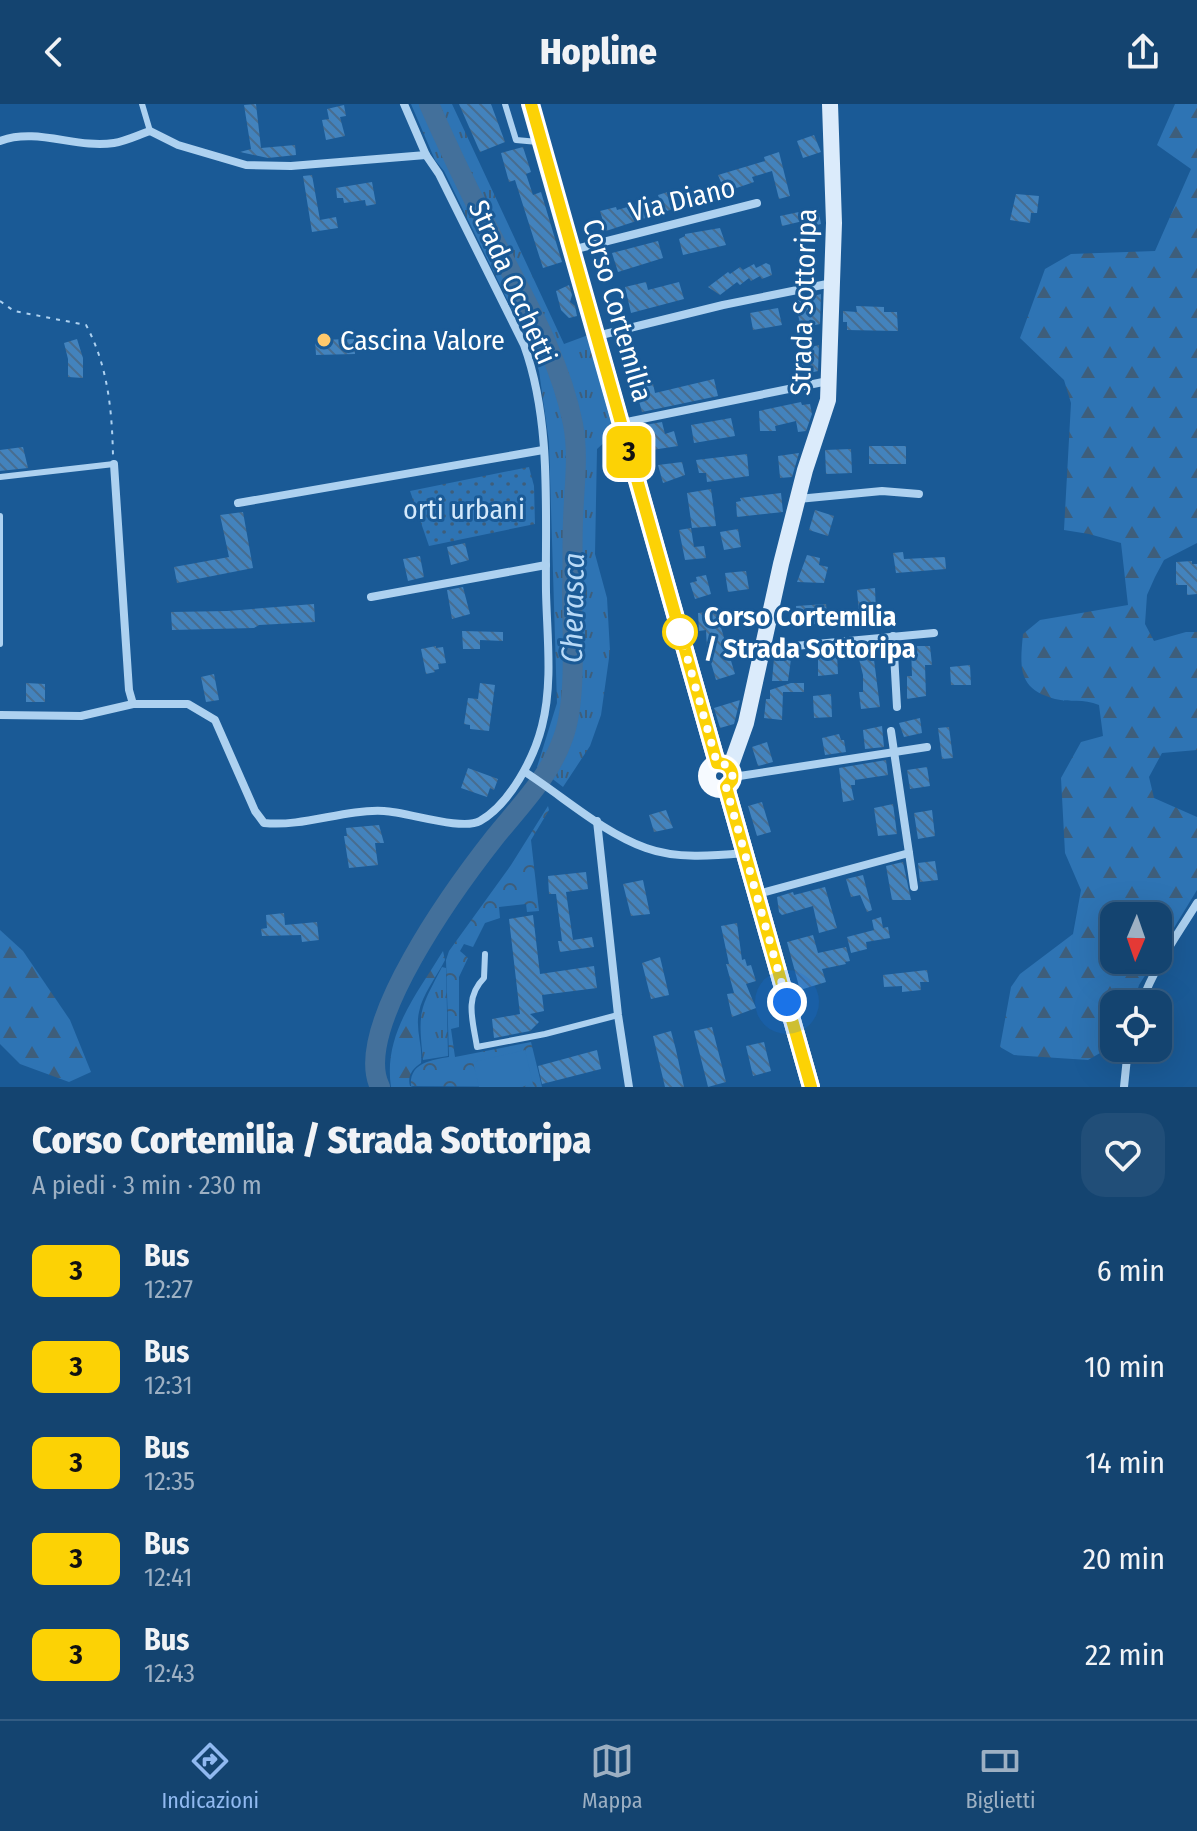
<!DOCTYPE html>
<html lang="it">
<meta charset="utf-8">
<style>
:root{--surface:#144470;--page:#214e78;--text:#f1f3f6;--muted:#9db0c3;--line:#335c83;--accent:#90b9f0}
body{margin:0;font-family:"Fira Sans Condensed",sans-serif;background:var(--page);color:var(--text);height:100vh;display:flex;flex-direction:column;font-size:30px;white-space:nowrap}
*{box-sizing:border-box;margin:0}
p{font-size:26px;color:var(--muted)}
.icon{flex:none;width:44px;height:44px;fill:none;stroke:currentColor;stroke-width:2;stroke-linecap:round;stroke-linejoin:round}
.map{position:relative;height:983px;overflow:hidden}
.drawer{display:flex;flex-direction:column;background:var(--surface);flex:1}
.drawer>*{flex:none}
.badge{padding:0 16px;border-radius:12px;font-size:28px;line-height:52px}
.needle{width:52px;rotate:182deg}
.controls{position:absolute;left:1100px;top:798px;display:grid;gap:16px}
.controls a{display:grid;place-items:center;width:72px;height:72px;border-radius:16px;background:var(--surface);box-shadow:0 8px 32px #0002,0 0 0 2px var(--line);font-size:40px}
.you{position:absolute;width:40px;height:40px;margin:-20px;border:6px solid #fff;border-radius:50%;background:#1a73e8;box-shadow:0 0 0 12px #1a73e833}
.map>.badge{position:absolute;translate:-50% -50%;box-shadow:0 0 0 4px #fff}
.round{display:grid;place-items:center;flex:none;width:84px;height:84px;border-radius:24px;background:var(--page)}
.headline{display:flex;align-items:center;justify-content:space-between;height:136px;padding:0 32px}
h1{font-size:38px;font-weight:800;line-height:60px}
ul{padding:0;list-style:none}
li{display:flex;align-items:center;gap:24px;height:96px;padding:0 32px}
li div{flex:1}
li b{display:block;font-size:30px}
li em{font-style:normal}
li .badge{min-width:88px;font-weight:700;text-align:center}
header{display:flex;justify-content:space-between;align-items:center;height:104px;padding:0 32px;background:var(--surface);font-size:36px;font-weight:800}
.menu{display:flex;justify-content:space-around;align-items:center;height:112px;border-top:2px solid var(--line);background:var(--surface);font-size:22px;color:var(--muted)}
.menu a{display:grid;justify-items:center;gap:4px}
.menu .current{color:var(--accent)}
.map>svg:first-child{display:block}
</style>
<header><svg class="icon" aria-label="back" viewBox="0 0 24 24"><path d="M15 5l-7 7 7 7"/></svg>Hopline<svg class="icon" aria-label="share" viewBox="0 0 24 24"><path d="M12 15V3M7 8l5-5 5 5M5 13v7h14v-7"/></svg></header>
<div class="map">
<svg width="1197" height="983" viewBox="0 0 1197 983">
<defs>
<pattern id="grass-tufts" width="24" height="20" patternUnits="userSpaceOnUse" patternTransform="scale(2)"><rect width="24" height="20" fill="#2e74b4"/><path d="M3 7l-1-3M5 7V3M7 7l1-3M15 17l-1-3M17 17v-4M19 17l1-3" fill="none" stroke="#3e5e7b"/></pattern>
<pattern id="forest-firs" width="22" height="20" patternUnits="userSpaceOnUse" patternTransform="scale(2)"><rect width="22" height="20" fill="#2e74b4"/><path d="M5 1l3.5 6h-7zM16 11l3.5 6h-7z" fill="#3e5e7b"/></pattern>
<pattern id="park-crowns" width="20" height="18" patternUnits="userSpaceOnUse" patternTransform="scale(2)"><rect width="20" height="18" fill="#2e74b4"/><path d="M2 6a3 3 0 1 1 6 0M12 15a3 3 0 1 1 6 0" fill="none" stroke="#3e5e7b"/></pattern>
<pattern id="garden-dots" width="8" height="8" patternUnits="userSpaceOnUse" patternTransform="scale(2)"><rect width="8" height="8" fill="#2e74b4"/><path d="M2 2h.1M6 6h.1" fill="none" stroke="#3e5e7b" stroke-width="1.8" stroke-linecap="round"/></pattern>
<pattern id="building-back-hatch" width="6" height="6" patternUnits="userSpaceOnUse" patternTransform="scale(2)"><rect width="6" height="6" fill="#4383bd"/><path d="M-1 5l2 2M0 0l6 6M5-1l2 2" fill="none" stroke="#476d90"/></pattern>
</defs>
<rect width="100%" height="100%" fill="#1a5a96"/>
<g fill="url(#grass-tufts)">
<path d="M 411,0 L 452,0 L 564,240 L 591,230 L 618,326 L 597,345 L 595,450 L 607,494 L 610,547 L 601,611 L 590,642 L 563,683 L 537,663 L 557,599 L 549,338 L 539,267 L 532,246 L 444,67 L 435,56 Z"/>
<path d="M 442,863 L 446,864 L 448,952 L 423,956 C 418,907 419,907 442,863 Z"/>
</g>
<g fill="url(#forest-firs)">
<path d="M 1175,0 L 1197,0 L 1197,439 L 1164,456 L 1155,473 L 1147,491 L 1145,520 L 1154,537 L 1186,528 L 1197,528 L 1197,646 L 1162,649 L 1149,673 L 1154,694 L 1197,713 L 1197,786 L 1158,850 L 1158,812 L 1114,812 L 1114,856 L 1155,856 L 1139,881 L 1133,900 L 1114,900 L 1114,941 L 1088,956 L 1014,951 L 1000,943 L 1011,883 L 1020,870 L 1073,830 L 1081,786 L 1065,749 L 1061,674 L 1081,638 L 1103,632 L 1099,601 C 1083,594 1070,599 1055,595 C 1017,585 1020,563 1023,530 L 1040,516 L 1128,501 L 1121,439 L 1089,430 L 1064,426 L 1071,299 L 1064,276 L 1020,234 L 1045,165 L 1071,150 L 1155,147 L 1191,65 L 1157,41 Z"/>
<path d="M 0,826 L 23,847 L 70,916 L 91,968 L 69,978 L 20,960 L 0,940 Z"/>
<path d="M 443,847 L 445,856 C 437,872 422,891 419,908 C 415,925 423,942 421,959 C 413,964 407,972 410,982 L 413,983 L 391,983 C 383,930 417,890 443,847 Z"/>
</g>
<path fill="url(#park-crowns)" d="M 548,702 L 549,706 L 531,736 L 539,807 L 527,808 L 526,800 L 499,803 L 500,814 L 485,819 L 473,843 L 464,840 L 460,847 L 468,854 L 459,873 L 459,923 L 451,925 L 455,953 L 531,938 L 542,983 L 411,982 C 409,959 431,956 449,953 L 446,856 L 449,847 L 511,761 Z"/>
<path fill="url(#garden-dots)" d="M 529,363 L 534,382 L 535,420 L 429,442 L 410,387 Z"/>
<path fill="#2e74b4" d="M 525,946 L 533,980 L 520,983 L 479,983 L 473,958 Z"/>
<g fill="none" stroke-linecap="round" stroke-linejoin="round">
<path stroke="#43709b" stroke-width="20" d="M 380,983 C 351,925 458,780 495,733 C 520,702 550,672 563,634 C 577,597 572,529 572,489 C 573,465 572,440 573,416 C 574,383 579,352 573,320 C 560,255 527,199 497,142 C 473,95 450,48 429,0"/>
</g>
<g fill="url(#building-back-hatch)">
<path d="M 256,0 L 261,44 L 295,41 L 296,51 L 268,54 L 240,48 L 251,45 L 244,1 Z"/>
<path d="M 459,0 L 491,0 L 505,38 L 480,48 Z"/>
<path d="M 344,1 L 346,12 L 340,13 L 345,32 L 326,36 L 322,16 L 329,15 L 327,5 Z"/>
<path d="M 814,31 L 821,48 L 803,54 L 797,37 Z"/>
<path d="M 523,43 L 531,68 L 526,70 L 533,91 L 541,88 L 562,158 L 543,164 L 515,76 L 509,78 L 501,49 Z"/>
<path d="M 779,48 L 790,92 L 779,95 L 772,67 L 752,73 L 754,78 L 725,88 L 718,71 L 765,57 L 764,53 Z"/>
<path d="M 312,71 L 320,116 L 336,113 L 338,124 L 312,128 L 303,72 Z"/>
<path d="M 372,78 L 376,100 L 366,102 L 365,96 L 344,99 L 343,94 L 337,94 L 336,84 Z"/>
<path d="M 674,86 L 679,103 L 606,127 L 600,107 L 616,103 L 617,106 L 659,94 L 658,91 Z"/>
<path d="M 1016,90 L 1039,92 L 1037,109 L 1031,109 L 1030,119 L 1010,116 Z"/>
<path d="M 818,104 L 821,120 L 804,124 L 803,117 L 782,122 L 780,112 Z"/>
<path d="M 720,124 L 726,141 L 683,151 L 679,135 L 685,132 L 685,130 Z"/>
<path d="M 658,137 L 663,154 L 618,168 L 612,149 Z"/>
<path d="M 766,159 L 770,161 L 772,171 L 762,175 L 760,172 L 751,177 L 749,174 L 740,181 L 737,178 L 720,191 L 708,183 L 728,168 L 730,170 L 740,163 L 743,166 L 754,160 L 756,164 Z"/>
<path d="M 646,178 L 648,186 L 679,178 L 684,195 L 631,209 L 625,183 Z"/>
<path d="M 569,181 L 572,191 L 570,198 L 575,202 L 577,212 L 569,214 L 561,206 L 556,187 Z"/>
<path d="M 821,190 L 820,220 L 801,224 L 795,197 Z"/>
<path d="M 856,202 L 884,203 L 884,208 L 897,208 L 898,227 L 847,226 L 847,218 L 843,218 L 843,207 L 857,208 Z"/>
<path d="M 778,204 L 782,221 L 753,226 L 750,209 Z"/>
<path d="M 77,235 L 83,254 L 83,274 L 68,273 L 68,255 L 64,239 Z"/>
<path d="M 354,235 L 355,250 L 316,251 L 315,236 Z"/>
<path d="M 819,241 L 818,267 L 805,270 L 798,246 Z"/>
<path d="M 652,275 L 655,289 L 714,275 L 718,292 L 642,308 L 634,279 Z"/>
<path d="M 801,298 L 802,301 L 810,300 L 812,310 L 806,327 L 798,328 L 796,317 L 775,322 L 776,327 L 760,327 L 759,307 Z"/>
<path d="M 731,314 L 735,332 L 694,339 L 691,321 Z"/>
<path d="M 662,318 L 665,330 L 674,327 L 678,342 L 652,346 L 645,321 Z"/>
<rect x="869" y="342" width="37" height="18"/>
<path d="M 23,343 L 28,364 L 0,367 L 0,346 Z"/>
<path d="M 851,345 L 852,369 L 826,370 L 825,346 Z"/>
<path d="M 799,349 L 792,373 L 780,374 L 778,352 Z"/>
<path d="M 747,350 L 749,372 L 707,378 L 706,369 L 699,369 L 696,356 Z"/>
<path d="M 682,358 L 685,371 L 663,379 L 658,361 Z"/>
<path d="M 711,385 L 716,422 L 692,424 L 687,389 Z"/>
<path d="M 781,389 L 783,408 L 737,413 L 736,398 L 741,397 L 740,394 Z"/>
<path d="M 815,406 L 834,412 L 828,432 L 809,426 Z"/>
<path d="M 243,408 L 253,464 L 177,479 L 174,463 L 229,453 L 220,411 Z"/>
<path d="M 691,424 L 694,443 L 704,442 L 706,454 L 685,456 L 679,426 Z"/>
<path d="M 738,425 L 741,443 L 724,446 L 720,428 Z"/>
<path d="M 465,439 L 469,456 L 451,461 L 447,443 Z"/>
<path d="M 903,448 L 904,455 L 945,453 L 946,465 L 896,469 L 893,449 Z"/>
<path d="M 807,451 L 820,454 L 819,461 L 828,463 L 824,479 L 797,478 Z"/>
<path d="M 420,452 L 424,473 L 408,477 L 403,455 Z"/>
<path d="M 1192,457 L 1192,460 L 1197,460 L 1197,490 L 1187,491 L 1187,481 L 1176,481 L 1176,458 Z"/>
<path d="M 746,467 L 749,485 L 728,488 L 725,469 Z"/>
<path d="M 706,471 L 711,490 L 695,495 L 690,479 L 697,477 L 696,473 Z"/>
<path d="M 463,483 L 470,510 L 452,515 L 447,486 Z"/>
<path d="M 875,484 L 876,508 L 859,509 L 857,486 Z"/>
<path d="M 314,500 L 315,518 L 259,521 L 254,524 L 172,526 L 171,508 L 227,507 Z"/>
<path d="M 826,500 L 828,515 L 824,515 L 825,518 L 805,522 L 805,520 L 798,520 L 796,502 Z"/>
<path d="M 716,507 L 735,570 L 716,576 L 707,545 L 706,526 L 699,527 L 698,509 Z"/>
<path d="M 462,527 L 503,528 L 503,537 L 480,536 L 480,545 L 463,545 Z"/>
<path d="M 436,542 L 436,544 L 443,543 L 446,559 L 438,560 L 439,565 L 434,566 L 435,568 L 426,570 L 421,545 Z"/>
<path d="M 911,542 L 930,542 L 932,561 L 925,561 L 926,592 L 907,595 L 907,572 L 912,572 Z"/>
<path d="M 871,546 L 873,548 L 880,603 L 861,605 L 859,588 L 863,588 L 863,571 L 858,551 L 859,548 Z"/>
<path d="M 831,548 L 831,550 L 837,550 L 838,570 L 818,572 L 818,549 Z"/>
<path d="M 774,554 L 791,555 L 788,577 L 772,577 Z"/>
<path d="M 970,561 L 971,581 L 951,581 L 950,563 Z"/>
<path d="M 214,570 L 219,596 L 206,598 L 201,573 Z"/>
<path d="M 26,579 L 45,580 L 45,598 L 26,598 Z"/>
<path d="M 480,579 L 495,581 L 489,627 L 470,625 L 470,621 L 464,620 L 468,594 L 478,595 Z"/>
<path d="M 791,579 L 804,579 L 804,588 L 783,588 L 782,616 L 764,614 L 766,595 L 770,595 L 770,586 Z"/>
<path d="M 831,590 L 832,613 L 814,614 L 813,592 Z"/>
<path d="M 740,596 L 734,620 L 720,624 L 714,604 Z"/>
<path d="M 920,614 L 922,629 L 904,633 L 899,619 Z"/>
<path d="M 882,622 L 884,643 L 865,645 L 863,626 Z"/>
<path d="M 949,623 L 953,654 L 942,655 L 938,624 Z"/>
<path d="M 839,630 L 841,636 L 844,636 L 846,648 L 825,651 L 822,634 Z"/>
<path d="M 767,638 L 773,658 L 758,662 L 752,643 Z"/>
<path d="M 886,656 L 888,671 L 855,676 L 855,681 L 851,681 L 854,696 L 843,698 L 839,664 Z"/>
<path d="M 927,663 L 930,682 L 910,685 L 907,666 Z"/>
<path d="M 468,664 L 498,675 L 494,686 L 490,684 L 487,693 L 461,684 Z"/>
<path d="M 762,698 L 771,728 L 757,732 L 748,702 Z"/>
<path d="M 893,700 L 897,730 L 878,732 L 874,704 Z"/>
<path d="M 666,706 L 673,724 L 654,728 L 649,711 Z"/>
<path d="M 932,706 L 935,732 L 918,735 L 914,709 Z"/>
<path d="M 379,721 L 384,739 L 375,739 L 378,761 L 349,764 L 344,732 L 347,732 L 346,724 Z"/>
<path d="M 935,757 L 938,776 L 920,778 L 918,759 Z"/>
<path d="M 903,758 L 911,796 L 892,796 L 886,762 Z"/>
<path d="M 586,768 L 588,785 L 566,788 L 573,836 L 592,833 L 594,843 L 560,848 L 558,837 L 562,837 L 556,790 L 549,790 L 548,772 Z"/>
<path d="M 863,771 L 872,806 L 867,808 L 860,791 L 851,793 L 846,775 Z"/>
<path d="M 643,776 L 650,810 L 631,812 L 623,780 Z"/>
<path d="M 825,783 L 837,824 L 819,829 L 813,802 L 782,811 L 779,808 L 777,793 L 793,788 L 794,791 Z"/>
<path d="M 284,809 L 285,821 L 317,818 L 319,836 L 302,838 L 301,831 L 262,832 L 261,825 L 267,824 L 266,811 Z"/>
<path d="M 533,811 L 540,870 L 594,862 L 597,884 L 542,891 L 544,907 L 530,910 L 539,918 L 530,927 L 494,934 L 492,915 L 520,910 L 509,815 Z"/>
<path d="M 881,813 L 883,824 L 888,823 L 890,834 L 866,838 L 867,845 L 851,849 L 847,833 L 874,826 L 872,816 Z"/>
<path d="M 737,819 L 742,856 L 745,855 L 747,862 L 751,861 L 756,877 L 746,880 L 756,904 L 732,913 L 727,890 L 734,889 L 726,860 L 729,860 L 721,822 Z"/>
<path d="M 813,831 L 818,849 L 846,843 L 850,857 L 845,858 L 846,860 L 822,865 L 826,878 L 800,886 L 787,838 Z"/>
<path d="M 660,853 L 669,891 L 651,895 L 642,859 Z"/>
<path d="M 927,866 L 929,878 L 920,878 L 921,886 L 902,888 L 902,882 L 884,883 L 883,871 Z"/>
<path d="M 712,923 L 726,978 L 708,983 L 694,927 Z"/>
<path d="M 671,927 L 676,946 L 684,983 L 665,983 L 653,932 Z"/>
<path d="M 764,938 L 771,967 L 753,972 L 746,942 Z"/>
<path d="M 597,946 L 601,965 L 542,980 L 538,962 Z"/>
</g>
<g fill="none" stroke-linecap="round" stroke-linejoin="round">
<path stroke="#add1f0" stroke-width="2" stroke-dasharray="4 6" stroke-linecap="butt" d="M 0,197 L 14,207 L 86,221 C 108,262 112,306 113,352"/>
<g stroke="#add1f0" stroke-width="6">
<path d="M 142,0 L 150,27"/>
<path d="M 505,0 L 516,36 L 538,38"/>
<path d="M 0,373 L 114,360"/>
<path d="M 0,412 L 0,540"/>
<path d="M 485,850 L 484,874 C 464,894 473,917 477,943 L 545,930 L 618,911"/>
</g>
<g stroke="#add1f0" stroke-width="8">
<path d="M 0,37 C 37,23 76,45 114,39 C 126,37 138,31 150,27 L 178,41 L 246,61 L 291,62 L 426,51"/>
<path d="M 572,146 L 757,99"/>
<path d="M 597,232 L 723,201 L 832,179"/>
<path d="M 622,319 L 828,277"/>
<path d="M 114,360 L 129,586 L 133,600"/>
<path d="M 798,395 L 882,387 L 919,390"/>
<path d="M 238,399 L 543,346"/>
<path d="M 371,493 L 546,461"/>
<path d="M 893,532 L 897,603"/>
<path d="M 763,545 L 934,529"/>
<path d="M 0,611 L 81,612 L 133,600 L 188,600 L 215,616 L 255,707 L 264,719 C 305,723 343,705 384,707 C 407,708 462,727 480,717 C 510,700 534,654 542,622 C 553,579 547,532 546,488 C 545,408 552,318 524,241 L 439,70 L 426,51 L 404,0"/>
<path d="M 891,627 L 914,783"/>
<path d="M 525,668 C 564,693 602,728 646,744 C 676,755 713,752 744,749"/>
<path d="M 733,673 L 927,643"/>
<path d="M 597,717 L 618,911 L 629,983"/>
<path d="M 758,790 L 909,749"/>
<path d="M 1141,900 C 1154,863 1177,831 1197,799"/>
<path d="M 1124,983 L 1128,944"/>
</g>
<path stroke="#dbebfb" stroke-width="16" d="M 730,664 L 746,619 L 781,460 L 805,366 L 828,296 L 834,119 L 830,0"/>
<g stroke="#f6faff" stroke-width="18">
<path d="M 530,0 L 717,659"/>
<circle cx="720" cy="672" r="13"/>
<path d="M 726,683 L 811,983"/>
</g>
</g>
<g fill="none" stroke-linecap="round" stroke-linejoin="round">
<defs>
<path id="line" d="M 531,0 L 717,659 C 728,659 734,666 732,676 L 726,683 L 811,983"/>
</defs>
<use href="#line" stroke="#fff" stroke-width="18"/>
<use href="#line" stroke="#fcd205" stroke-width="12"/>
<path stroke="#fff" stroke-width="8" stroke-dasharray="0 14.4" d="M 680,528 L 717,659 C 728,659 734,666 732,676 L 726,683 L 787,898"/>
</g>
<circle fill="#ffc96c" stroke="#1a5a96" stroke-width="3" cx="324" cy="236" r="8"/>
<circle fill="#fff" stroke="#fcd205" stroke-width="4" cx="680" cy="528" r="16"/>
<g text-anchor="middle" stroke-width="6" stroke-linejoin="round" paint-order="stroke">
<g font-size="28" fill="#fff" stroke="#1a5a96">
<text transform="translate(682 95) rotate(-14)" y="10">Via Diano</text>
<text transform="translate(513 178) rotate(66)" y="10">Strada Occhetti</text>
<text transform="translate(803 198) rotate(-88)" y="10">Strada Sottoripa</text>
<text transform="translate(618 206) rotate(74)" y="10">Corso Cortemilia</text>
</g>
<g font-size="28" fill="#fff" stroke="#1a5a96" text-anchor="start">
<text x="340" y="246">Cascina Valore</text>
</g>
<g font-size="28" fill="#d4e9fb" stroke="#1a5a96">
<text x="464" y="415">orti urbani</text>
</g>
<g font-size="28" font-weight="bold" fill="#fff" stroke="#1a5a96" text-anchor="start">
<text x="704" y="522">Corso Cortemilia<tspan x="704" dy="32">/ Strada Sottoripa</tspan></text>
</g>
<g font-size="30" font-style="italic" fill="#b9daf7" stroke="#1a5a96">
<text transform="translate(573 504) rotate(-89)" y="10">Cherasca</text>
</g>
</g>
</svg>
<div class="controls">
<a><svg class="needle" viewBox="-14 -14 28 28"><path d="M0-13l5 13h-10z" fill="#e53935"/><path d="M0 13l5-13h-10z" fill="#9db0c3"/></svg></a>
<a><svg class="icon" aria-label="locate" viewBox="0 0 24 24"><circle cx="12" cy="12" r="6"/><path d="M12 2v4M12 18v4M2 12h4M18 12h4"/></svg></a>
</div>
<div class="you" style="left:787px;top:898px"></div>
<b class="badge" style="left:629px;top:348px;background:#fcd205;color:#111">3</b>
</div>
<section class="drawer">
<div class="headline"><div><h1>Corso Cortemilia / Strada Sottoripa</h1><p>A piedi · 3 min · 230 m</p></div><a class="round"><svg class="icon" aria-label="heart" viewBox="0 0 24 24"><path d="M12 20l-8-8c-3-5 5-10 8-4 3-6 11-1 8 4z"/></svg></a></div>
<ul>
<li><span class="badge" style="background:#fcd205;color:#111">3</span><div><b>Bus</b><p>12:27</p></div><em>6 min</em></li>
<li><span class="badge" style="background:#fcd205;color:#111">3</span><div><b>Bus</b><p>12:31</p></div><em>10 min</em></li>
<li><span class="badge" style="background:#fcd205;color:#111">3</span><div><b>Bus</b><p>12:35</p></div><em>14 min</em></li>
<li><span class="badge" style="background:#fcd205;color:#111">3</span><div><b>Bus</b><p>12:41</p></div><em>20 min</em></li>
<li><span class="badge" style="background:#fcd205;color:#111">3</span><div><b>Bus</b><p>12:43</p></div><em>22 min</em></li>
</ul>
</section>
<nav class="menu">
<a class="current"><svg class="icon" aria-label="directions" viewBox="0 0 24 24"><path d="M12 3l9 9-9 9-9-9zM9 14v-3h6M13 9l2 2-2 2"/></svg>Indicazioni</a>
<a><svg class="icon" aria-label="map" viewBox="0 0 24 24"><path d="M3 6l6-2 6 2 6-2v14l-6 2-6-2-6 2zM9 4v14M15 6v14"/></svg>Mappa</a>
<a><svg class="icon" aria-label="tickets" viewBox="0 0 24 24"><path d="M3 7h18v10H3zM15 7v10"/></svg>Biglietti</a>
</nav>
